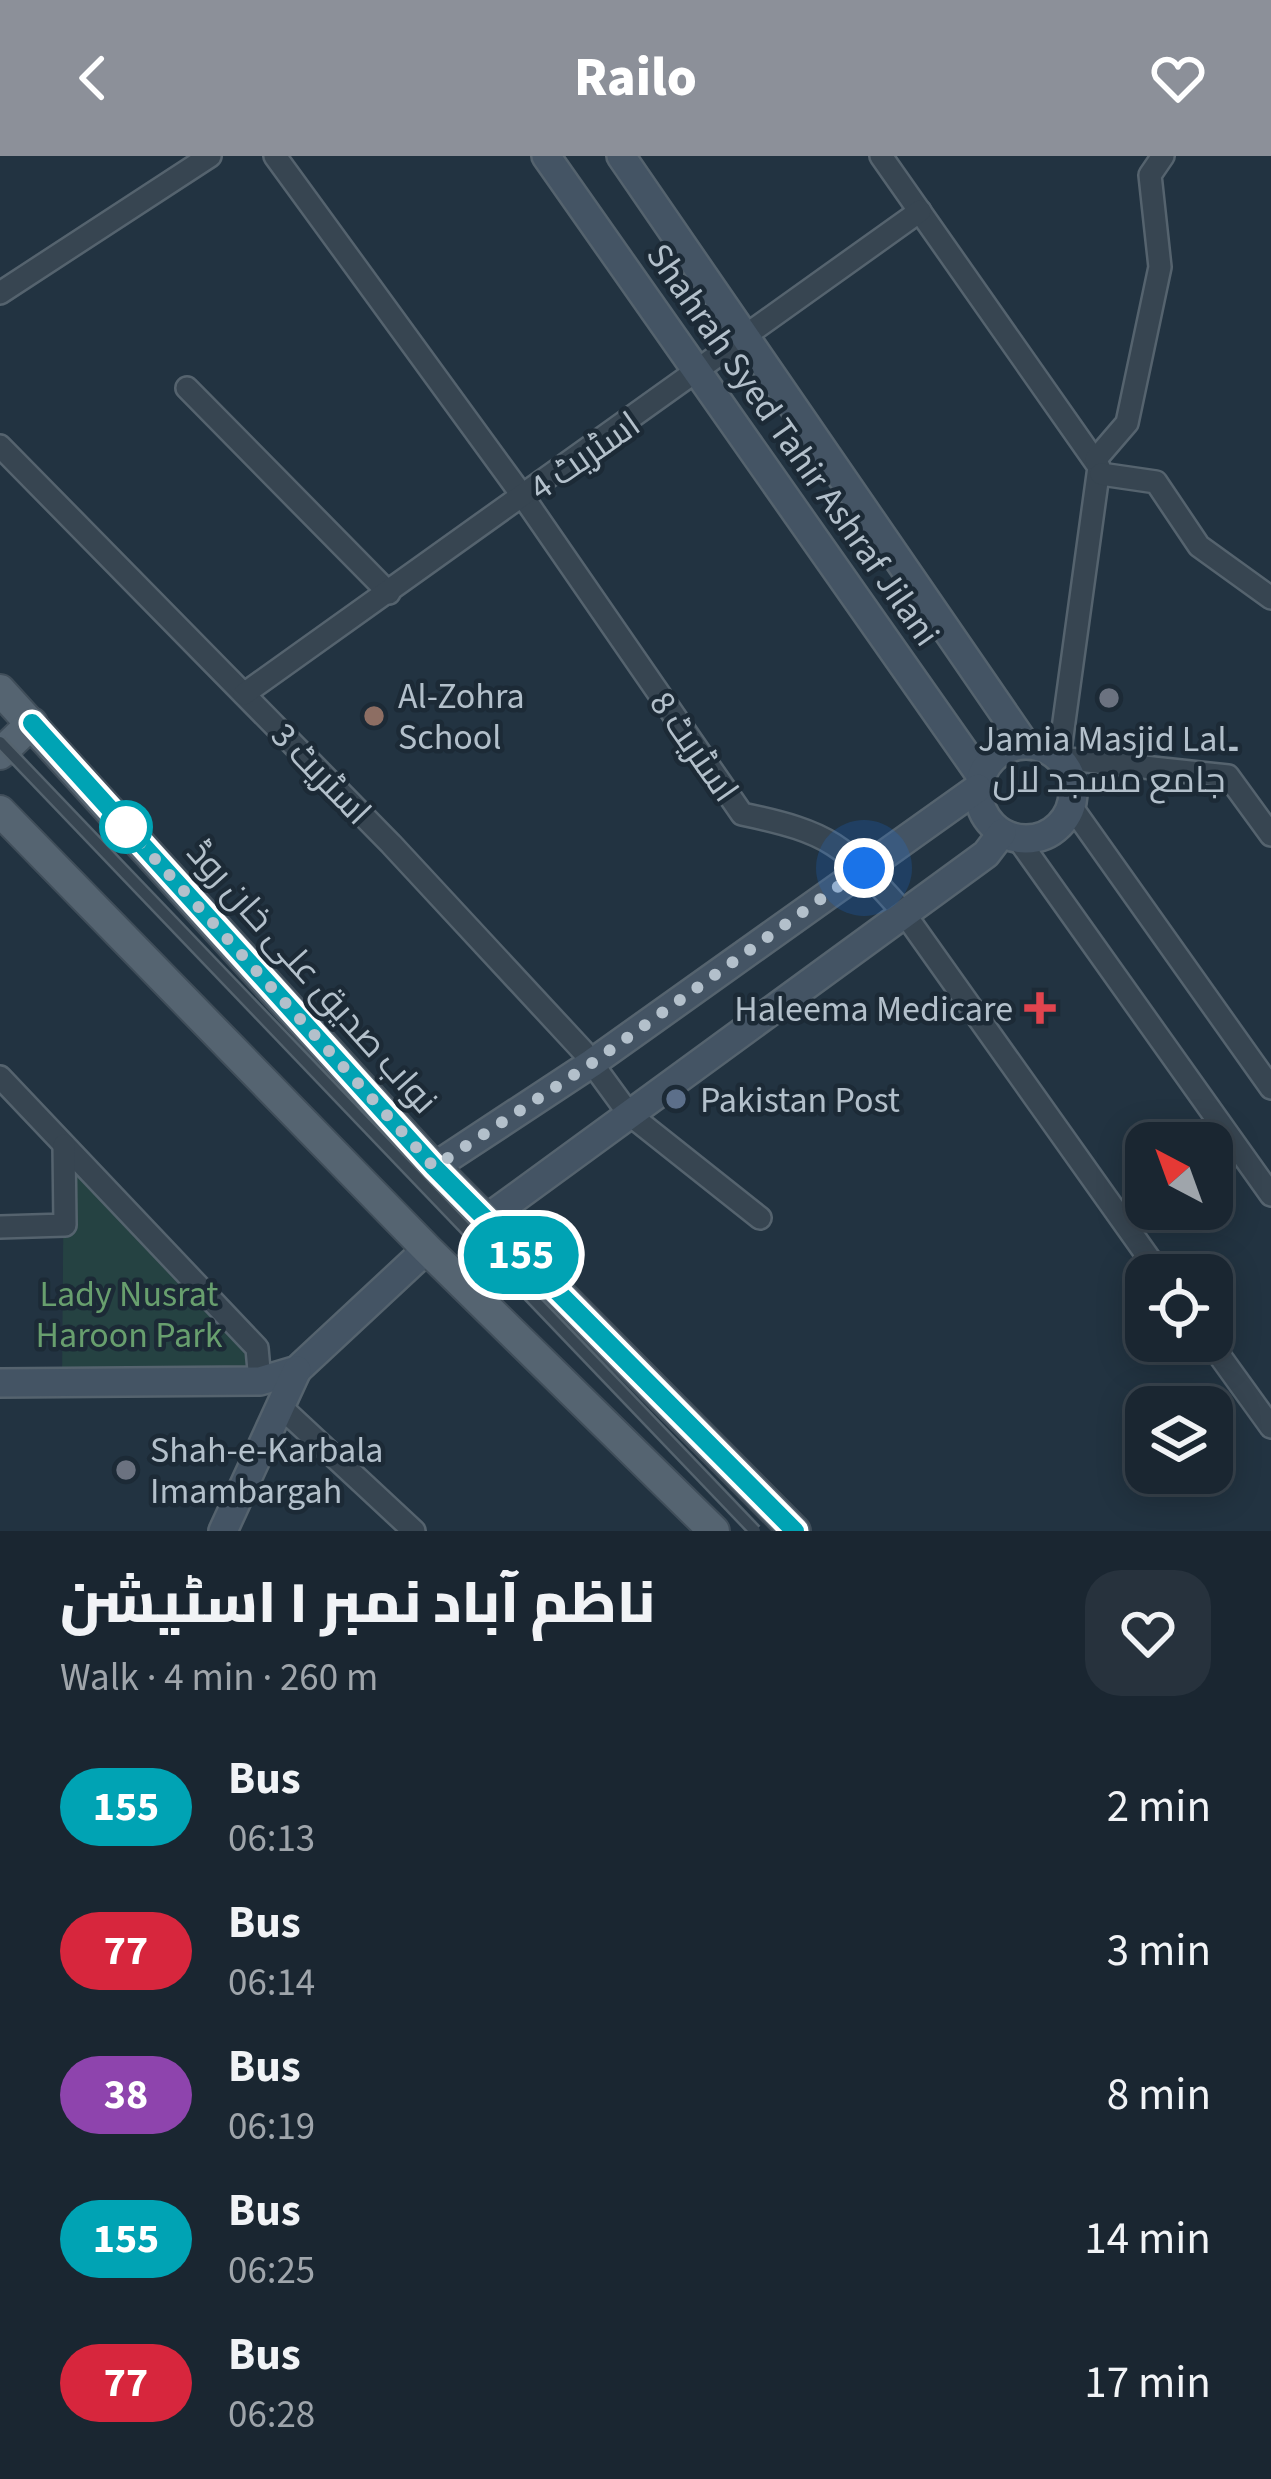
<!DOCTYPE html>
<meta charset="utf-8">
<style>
:root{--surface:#1a2631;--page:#27323d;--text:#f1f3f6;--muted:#9fa5ab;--line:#38434d;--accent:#8c9099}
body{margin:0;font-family:"Source Sans 3",Cairo,sans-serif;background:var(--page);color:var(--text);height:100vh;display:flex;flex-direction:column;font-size:45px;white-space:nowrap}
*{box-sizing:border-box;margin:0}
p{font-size:39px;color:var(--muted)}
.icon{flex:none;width:66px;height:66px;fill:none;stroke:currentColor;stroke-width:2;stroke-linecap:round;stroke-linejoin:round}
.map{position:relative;height:1375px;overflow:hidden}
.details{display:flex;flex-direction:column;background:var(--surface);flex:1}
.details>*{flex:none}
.badge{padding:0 24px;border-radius:39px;font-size:42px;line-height:78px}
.needle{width:78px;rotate:319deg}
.controls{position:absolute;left:1125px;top:966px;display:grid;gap:24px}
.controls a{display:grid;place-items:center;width:108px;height:108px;border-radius:24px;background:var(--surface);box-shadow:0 6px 30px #0003,0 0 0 3px var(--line);font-size:60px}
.you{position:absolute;width:60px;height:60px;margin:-30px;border:9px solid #fff;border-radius:50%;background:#1a73e8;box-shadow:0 0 0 18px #1a73e833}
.map>.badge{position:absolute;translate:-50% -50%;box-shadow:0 0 0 6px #fff}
.round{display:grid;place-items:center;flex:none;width:126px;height:126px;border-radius:36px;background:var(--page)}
.head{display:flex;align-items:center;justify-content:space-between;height:204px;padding:0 60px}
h1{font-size:57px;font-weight:800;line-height:90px}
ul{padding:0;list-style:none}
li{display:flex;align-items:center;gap:36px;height:144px;padding:0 60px}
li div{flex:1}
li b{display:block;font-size:45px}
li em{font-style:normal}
li .badge{min-width:132px;font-weight:700;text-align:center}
header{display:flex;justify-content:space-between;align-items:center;height:156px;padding:0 60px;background:var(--accent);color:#fff;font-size:54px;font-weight:800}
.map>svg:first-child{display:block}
</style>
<header><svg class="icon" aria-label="back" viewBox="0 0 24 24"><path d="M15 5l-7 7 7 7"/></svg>Railo<svg class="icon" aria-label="heart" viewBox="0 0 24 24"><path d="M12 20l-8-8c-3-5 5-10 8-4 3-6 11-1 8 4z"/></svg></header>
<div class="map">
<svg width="1271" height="1375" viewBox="0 0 1271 1375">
<rect width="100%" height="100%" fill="#223341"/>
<path fill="#254242" d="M 64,989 L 257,1192 L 260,1225 L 62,1227 Z"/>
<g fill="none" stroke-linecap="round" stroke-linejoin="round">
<defs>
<g id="street">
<path d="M 275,0 L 524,342 L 742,658 C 833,677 843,689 904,757 L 1161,1119"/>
<path d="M 881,0 L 1099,311 L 1059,602 L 1228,620 L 1271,679"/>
<path d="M 0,137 L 210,0"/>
<path d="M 187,232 L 389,437"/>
<path d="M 0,290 L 391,688 L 583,895 L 629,958 L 760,1062"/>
<path d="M 1096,303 L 1127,267 L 1160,111 L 1150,19 L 1163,0"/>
<path d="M 1101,318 L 1156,326 L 1199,390 L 1271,442"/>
<path d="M 244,538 L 920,55"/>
<path d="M 1071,650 L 1271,932"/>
<path d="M 1018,683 L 1271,1039"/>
<path d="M 0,921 L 257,1192 L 260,1225"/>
<path d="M 0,1071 L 65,1069 L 64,989"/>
<path d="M 1209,1185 L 1271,1271"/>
<path d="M 283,1253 L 414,1375"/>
</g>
<g id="secondary">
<path d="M 546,0 L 981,620"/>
<path d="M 621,0 L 1025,588"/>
<circle cx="1026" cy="636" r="47"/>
<path d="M 434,1011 L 592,907 L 978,632"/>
<path d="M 485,1064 L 986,698 L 1002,677"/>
<path d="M 0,1227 L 260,1225 L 297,1214 L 427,1093"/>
<path d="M 223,1375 L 297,1214"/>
</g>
<g id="primary">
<path d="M 0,534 L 434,1011 L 795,1375"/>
<path d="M 0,598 L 32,567"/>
<path d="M 0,655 L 427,1093 L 714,1375"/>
</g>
</defs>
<use href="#street" stroke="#55636e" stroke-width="26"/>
<use href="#secondary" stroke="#55636e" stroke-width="32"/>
<use href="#primary" stroke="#404e5a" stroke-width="34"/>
<use href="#street" stroke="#374551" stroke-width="21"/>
<use href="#secondary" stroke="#445464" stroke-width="27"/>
<use href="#primary" stroke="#556471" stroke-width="30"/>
<defs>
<path id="lane-bridge" d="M 0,586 L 755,1375"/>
</defs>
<use href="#lane-bridge" stroke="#55636e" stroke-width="15" stroke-linecap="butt"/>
<use href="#lane-bridge" stroke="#374551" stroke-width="10"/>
</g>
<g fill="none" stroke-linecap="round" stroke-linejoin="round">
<defs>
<path id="line" d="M 32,567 L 434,1011 L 795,1375"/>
</defs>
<use href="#line" stroke="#fff" stroke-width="27"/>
<use href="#line" stroke="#00a3b4" stroke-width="18"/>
<path stroke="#b3c0cb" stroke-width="12" stroke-dasharray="0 21.6" d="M 126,671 L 434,1011 L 592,907 L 864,712"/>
</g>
<g fill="#6b7280" stroke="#1c2a36" stroke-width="4.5">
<circle cx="1109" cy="542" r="12"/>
<circle cx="126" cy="1314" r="12"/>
</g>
<circle fill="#8d6e63" stroke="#1c2a36" stroke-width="4.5" cx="374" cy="560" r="12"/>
<circle fill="#fff" stroke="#00a3b4" stroke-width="6" cx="126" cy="671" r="24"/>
<path fill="#e0444e" stroke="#1c2a36" stroke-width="4.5" d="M1034 834h12v12h12v12h-12v12h-12v-12h-12v-12h12z"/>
<circle fill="#5c6f8a" stroke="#1c2a36" stroke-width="4.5" cx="676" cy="943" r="12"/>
<g text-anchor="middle" stroke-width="9" stroke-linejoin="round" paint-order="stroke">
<g font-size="36" fill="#b3c0cb" stroke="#1c2a36">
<text transform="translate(794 288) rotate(55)" y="13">Shahrah Syed Tahir Ashraf Jilani</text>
<text transform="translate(584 299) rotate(-35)" y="13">اسٹریٹ 4</text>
<text transform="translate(695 590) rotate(55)" y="13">اسٹریٹ 8</text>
<text transform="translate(322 617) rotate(46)" y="13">اسٹریٹ 3</text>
<text transform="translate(313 820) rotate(48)" y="13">نواب صدیق علی خان روڈ</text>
</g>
<g font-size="36" fill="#b3c0cb" stroke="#1c2a36" text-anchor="start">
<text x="398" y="552">Al-Zohra<tspan x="398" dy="41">School</tspan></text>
<text x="1109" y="595" text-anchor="middle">Jamia Masjid Lal۔<tspan x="1109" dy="41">جامع مسجد لال</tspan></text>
<text x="1013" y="865" text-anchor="end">Haleema Medicare</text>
<text x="700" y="956">Pakistan Post</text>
<text x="150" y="1306">Shah-e-Karbala<tspan x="150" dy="41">Imambargah</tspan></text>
</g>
<g font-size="36" fill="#689f6e" stroke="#1c2a36">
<text x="129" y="1150">Lady Nusrat<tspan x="129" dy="41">Haroon Park</tspan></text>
</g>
</g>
</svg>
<div class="controls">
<a><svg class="needle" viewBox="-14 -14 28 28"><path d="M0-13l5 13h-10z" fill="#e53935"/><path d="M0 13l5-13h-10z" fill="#9fa5ab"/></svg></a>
<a><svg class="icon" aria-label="locate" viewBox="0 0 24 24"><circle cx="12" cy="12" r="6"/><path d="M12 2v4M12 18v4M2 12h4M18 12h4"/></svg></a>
<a><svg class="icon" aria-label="layers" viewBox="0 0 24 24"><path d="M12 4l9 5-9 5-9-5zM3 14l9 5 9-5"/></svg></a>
</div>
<div class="you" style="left:864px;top:712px"></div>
<b class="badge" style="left:521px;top:1099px;background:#00a3b4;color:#fff">155</b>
</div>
<section class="details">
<div class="head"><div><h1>ناظم آباد نمبر ۱ اسٹیشن</h1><p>Walk · 4 min · 260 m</p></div><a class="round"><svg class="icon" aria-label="heart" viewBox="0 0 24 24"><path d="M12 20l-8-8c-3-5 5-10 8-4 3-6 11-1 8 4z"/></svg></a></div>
<ul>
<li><span class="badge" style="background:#00a3b4;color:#fff">155</span><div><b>Bus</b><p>06:13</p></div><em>2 min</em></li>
<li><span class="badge" style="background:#d7263d;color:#fff">77</span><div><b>Bus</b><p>06:14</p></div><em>3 min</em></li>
<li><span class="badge" style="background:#8e44ad;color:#fff">38</span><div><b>Bus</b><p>06:19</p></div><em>8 min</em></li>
<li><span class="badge" style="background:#00a3b4;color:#fff">155</span><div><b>Bus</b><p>06:25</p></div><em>14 min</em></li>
<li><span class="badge" style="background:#d7263d;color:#fff">77</span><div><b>Bus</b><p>06:28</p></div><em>17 min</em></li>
</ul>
</section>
